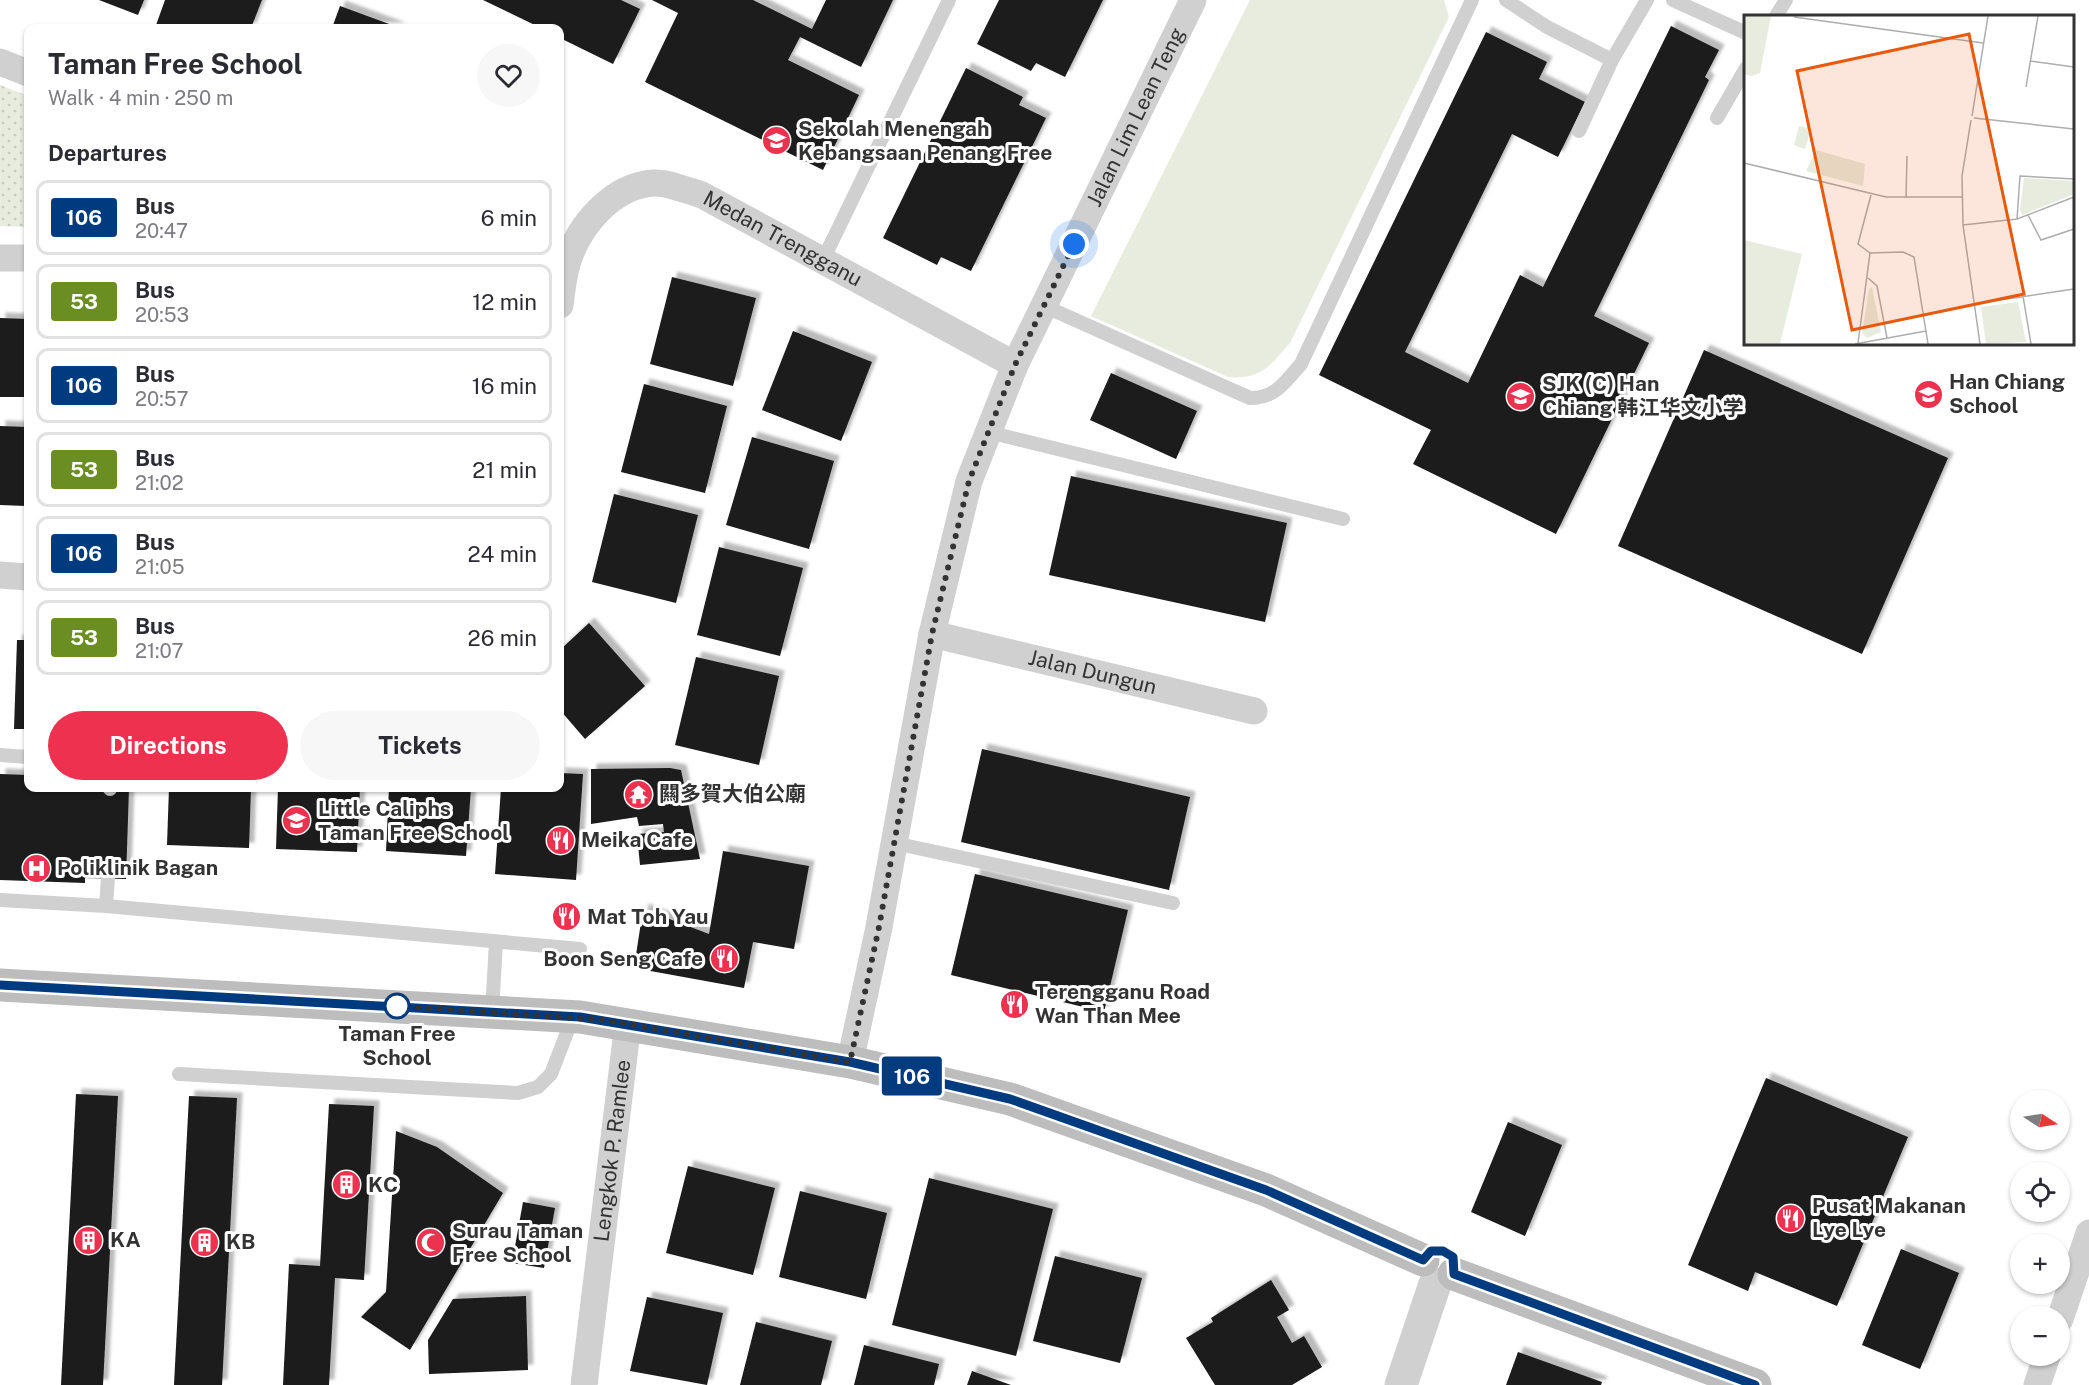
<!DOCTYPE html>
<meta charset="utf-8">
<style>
:root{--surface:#fff;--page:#f7f7f7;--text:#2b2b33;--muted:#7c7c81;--line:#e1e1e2;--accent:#ed314f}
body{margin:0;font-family:"Public Sans","Noto Sans SC",sans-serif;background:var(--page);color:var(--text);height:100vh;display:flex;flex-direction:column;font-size:22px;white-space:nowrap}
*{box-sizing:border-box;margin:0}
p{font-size:20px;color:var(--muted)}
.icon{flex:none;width:33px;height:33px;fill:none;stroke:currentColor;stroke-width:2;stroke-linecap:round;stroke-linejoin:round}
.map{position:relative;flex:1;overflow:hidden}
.side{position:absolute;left:24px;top:24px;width:540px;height:768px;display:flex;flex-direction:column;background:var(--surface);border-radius:12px;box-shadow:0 2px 4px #0004}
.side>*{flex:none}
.badge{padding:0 12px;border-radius:4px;font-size:21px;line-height:39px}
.needle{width:39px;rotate:102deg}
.fabs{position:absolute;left:2010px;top:1090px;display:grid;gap:12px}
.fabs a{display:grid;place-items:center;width:60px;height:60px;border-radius:50%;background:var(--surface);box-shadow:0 2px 4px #0004;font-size:30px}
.you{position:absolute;width:30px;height:30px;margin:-15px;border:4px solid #fff;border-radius:50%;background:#1a73e8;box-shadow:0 0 0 9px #1a73e833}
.map>.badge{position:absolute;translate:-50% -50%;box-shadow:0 0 0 3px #fff}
h2{padding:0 24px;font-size:22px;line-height:54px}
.round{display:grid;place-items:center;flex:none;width:63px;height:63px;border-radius:32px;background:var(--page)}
.summary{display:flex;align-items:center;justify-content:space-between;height:102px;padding:0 24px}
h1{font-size:28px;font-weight:700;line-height:45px}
.action{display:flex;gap:12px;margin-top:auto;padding:12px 24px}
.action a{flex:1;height:69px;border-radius:36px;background:var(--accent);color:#fff;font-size:24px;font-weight:700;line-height:69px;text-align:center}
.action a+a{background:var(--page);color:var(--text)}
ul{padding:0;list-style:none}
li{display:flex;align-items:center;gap:18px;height:75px;margin:0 12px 9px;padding:0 12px;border:3px solid var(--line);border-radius:12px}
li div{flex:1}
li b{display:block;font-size:22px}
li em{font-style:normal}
li .badge{min-width:66px;font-weight:700;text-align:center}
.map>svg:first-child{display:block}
</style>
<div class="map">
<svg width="2089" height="1385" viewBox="0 0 2089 1385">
<defs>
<pattern id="park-dots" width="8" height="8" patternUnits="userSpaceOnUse" patternTransform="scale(1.5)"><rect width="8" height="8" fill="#e7ecde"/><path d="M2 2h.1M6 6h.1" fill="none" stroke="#c7cbbf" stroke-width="1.8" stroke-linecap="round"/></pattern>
<filter id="shadow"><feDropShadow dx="5.5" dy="-5.5" stdDeviation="1.5" flood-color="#0004"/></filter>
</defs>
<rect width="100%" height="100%" fill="#fff"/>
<path fill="url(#park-dots)" d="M 0,85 L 28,96 L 28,227 L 0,226 Z"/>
<path fill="#e7ecde" d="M 1250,0 L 1444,0 L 1449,17 L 1290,343 C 1270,366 1261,380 1228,377 L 1091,316 Z"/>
<g fill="#1a1a1a" filter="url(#shadow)">
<path d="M 99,0 L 144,0 L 138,15 Z"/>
<path d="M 165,0 L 262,0 L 251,28 L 155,28 Z"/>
<path d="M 483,0 L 621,0 L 640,9 L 613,64 L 560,38 L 560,28 L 541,28 Z"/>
<path d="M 652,0 L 753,0 L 812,29 L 826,0 L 893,0 L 861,67 L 800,37 L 788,60 L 859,95 L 823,170 L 645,82 L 678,13 Z"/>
<path d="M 999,0 L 1103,0 L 1065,77 L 1036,63 L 1031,71 L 977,44 Z"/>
<path d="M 340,6 L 400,28 L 332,28 Z"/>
<path d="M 1671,26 L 1719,50 L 1705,77 L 1709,80 L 1594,316 L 1649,343 L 1556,534 L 1413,464 L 1431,430 L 1319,375 L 1486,32 L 1547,62 L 1539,79 L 1585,102 L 1558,157 L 1512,134 L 1405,352 L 1468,383 L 1520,275 L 1543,287 Z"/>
<path d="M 966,68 L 1023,97 L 1019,105 L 1046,118 L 971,271 L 941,257 L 937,265 L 883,238 Z"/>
<path d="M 672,277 L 756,298 L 733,386 L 650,364 Z"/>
<path d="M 0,318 L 28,319 L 25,397 L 0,397 Z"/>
<path d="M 793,331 L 872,362 L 841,441 L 762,410 Z"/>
<path d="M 1704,350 L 1948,458 L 1862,654 L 1618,546 Z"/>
<path d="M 1111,373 L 1197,411 L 1176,459 L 1090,420 Z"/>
<path d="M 644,384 L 727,406 L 705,493 L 621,472 Z"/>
<path d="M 0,426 L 28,427 L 26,506 L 0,505 Z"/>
<path d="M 752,437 L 834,461 L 809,549 L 726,525 Z"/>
<path d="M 1071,476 L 1287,523 L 1265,622 L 1049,575 Z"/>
<path d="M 614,494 L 698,515 L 676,603 L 592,582 Z"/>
<path d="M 719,547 L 803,568 L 780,656 L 697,635 Z"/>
<path d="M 589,623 L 645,686 L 585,739 L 560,710 L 560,650 Z"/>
<path d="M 17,640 L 28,640 L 28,729 L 14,729 Z"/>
<path d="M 696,657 L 779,676 L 759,765 L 675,745 Z"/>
<path d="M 982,749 L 1190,797 L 1169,890 L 961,842 Z"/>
<path d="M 670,768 L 681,770 L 700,859 L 640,865 L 637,834 L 664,832 L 663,824 L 639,826 L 637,817 L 591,824 L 591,769 Z"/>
<path d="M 560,773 L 583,774 L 576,880 L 495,874 L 501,788 L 560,788 Z"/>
<path d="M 0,774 L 28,775 L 28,788 L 129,788 L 126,879 L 85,878 L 85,883 L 0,880 Z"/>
<path d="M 169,788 L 251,788 L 249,848 L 167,845 Z"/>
<path d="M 278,788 L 360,788 L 357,852 L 276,849 Z"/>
<path d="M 389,788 L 471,788 L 466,856 L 386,851 Z"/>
<path d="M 723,851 L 809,866 L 794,949 L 753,942 L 744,988 L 634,968 L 643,909 L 709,934 Z"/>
<path d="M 975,874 L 1128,910 L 1104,1012 L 951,975 Z"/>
<path d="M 1766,1078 L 1908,1137 L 1837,1306 L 1755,1272 L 1748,1291 L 1688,1265 Z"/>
<path d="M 76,1094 L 118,1096 L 103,1385 L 61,1385 Z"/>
<path d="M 189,1096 L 237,1098 L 222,1385 L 174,1385 Z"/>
<path d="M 329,1104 L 374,1106 L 364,1280 L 335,1278 L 329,1385 L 283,1385 L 289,1264 L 320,1266 Z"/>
<path d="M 1508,1122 L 1562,1145 L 1525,1236 L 1471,1212 Z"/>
<path d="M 396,1131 L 437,1147 L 503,1193 L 410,1350 L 361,1317 L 386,1292 Z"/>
<path d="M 688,1166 L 775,1188 L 753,1275 L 666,1253 Z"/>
<path d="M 929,1178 L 1053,1209 L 1016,1356 L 892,1325 Z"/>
<path d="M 800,1191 L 887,1213 L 866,1299 L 779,1277 Z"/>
<path d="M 523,1202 L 555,1208 L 544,1268 L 512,1263 Z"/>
<path d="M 1901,1249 L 1959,1273 L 1920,1369 L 1862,1345 Z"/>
<path d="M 1055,1256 L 1142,1278 L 1120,1363 L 1033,1341 Z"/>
<path d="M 1271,1280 L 1289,1310 L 1277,1317 L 1292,1343 L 1304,1336 L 1322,1367 L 1292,1385 L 1215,1385 L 1186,1338 L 1213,1322 L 1211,1318 Z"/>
<path d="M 526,1296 L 528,1370 L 429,1374 L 428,1340 L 453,1299 Z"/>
<path d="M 647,1297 L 723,1313 L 707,1385 L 630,1371 Z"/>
<path d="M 756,1322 L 832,1341 L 821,1385 L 740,1385 Z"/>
<path d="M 864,1345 L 939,1364 L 934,1385 L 854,1385 Z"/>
<path d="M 1518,1352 L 1602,1382 L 1601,1385 L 1506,1385 Z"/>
<path d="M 972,1371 L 1011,1385 L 967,1385 Z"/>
</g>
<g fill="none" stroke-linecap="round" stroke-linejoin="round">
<g stroke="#d0d0d0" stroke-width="14">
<path d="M 1506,0 L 1547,27 L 1612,60"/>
<path d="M 1673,0 L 1746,33"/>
<path d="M 1776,16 L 1786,0"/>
<path d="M 1717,118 L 1746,68"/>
<path d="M 1579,131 L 1612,60 L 1647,0"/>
<path d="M 823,260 L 949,0"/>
<path d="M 1044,306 L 1250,398 C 1276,398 1285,382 1301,364 L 1472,0"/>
<path d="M 988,432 L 1343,519"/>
<path d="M 0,755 L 28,757"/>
<path d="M 110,788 L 110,789"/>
<path d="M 894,843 L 1173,903"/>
<path d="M 0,900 L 106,906 L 580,949"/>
<path d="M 106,906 L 108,878"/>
<path d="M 492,1012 L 496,942"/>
<path d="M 179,1074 L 518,1093 L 538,1087 L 551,1074 L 573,1017"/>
</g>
<g stroke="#d0d0d0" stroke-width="27">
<path d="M 0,62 L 28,73"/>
<path d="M 0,258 L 28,258"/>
<path id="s1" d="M 560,305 C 562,291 563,277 567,264 C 578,226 612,186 653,183 C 668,182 688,191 702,195 L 1015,365"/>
<path d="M 0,575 L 28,577"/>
<path id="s2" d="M 932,634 L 1254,711"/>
<path id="s3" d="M 850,1062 L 879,927 L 932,634 L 969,481 L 1015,365 L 1193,0"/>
<path d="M 2060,1319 L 2089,1233"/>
<path id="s4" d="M 584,1385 L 628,1023"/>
<path d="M 2037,1385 L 2047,1356"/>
</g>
<path stroke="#d0d0d0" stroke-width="33" d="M 1401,1385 L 1435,1284"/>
<g stroke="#bdbdbd" stroke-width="33">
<path d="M 0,985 L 580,1017 L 850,1062 L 1010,1099 L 1266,1190 L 1423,1260"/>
<path d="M 1454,1274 L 1755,1385"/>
</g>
</g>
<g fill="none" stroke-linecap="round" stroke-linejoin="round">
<defs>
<path id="line" d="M 0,985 L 580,1017 L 850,1062 L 1010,1099 L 1266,1190 L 1423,1260 L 1431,1251 L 1443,1251 L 1453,1257 L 1454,1274 L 1755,1385"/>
</defs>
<use href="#line" stroke="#fff" stroke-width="14"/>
<use href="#line" stroke="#003b80" stroke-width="9"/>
<path stroke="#333" stroke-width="6" stroke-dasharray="0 10.8" d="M 397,1006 L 604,1020 L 850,1062 L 879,927 L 932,634 L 969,481 L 1015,365 L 1074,244"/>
</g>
<defs>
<symbol id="school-disc" viewBox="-11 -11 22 22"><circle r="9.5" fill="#ed314f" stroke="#fff"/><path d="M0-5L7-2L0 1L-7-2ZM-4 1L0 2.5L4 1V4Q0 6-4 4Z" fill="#fff"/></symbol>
<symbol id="university-disc" viewBox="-11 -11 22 22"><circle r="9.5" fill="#ed314f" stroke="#fff"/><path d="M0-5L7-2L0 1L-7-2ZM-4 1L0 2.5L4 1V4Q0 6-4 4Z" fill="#fff"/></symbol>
<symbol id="temple-disc" viewBox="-11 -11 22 22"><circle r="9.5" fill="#ed314f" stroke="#fff"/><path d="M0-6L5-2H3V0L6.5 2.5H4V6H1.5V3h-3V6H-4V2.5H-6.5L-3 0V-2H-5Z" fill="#fff"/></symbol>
<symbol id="restaurant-disc" viewBox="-11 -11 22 22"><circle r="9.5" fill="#ed314f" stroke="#fff"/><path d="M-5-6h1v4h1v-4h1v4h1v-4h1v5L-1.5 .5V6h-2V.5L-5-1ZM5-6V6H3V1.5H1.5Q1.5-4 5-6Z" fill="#fff"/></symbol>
<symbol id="hospital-disc" viewBox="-11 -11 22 22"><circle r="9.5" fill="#ed314f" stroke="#fff"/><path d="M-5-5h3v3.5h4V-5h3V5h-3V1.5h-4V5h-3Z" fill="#fff"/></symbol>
<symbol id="building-disc" viewBox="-11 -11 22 22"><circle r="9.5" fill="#ed314f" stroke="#fff"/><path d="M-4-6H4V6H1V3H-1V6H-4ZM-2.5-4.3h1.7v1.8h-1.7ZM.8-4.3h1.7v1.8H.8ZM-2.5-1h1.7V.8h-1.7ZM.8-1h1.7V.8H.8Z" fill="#fff"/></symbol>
<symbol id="mosque-disc" viewBox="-11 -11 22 22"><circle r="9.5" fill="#ed314f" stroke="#fff"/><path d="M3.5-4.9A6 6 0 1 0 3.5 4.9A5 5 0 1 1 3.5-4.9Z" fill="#fff"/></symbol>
</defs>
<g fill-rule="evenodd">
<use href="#school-disc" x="760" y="124" width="33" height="33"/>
<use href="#university-disc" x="1912" y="378" width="33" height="33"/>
<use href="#school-disc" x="1504" y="380" width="33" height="33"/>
<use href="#temple-disc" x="622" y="778" width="33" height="33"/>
<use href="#school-disc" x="280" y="804" width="33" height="33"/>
<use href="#restaurant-disc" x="544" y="824" width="33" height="33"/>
<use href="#hospital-disc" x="20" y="852" width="33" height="33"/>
<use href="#restaurant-disc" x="550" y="900" width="33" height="33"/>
<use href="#restaurant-disc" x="708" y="942" width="33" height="33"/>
<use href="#restaurant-disc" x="998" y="988" width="33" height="33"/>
<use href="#building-disc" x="330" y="1168" width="33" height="33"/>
<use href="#restaurant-disc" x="1774" y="1202" width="33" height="33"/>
<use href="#building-disc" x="72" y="1224" width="33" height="33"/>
<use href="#building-disc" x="188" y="1226" width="33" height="33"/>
<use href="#mosque-disc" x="414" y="1226" width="33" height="33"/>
</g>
<circle fill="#fff" stroke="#003b80" stroke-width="3" cx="397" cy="1006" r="12"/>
<g text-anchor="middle" stroke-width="6" stroke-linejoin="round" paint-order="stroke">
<g font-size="21" fill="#333" stroke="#fff">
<text dy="7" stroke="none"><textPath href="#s3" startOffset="994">Jalan Lim Lean Teng</textPath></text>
<text dy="7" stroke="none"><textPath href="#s1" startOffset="309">Medan Trengganu</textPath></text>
<text dy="7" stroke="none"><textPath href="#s2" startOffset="165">Jalan Dungun</textPath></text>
<text dy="7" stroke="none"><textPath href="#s4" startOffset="236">Lengkok P. Ramlee</textPath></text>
</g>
<g font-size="21" font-weight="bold" fill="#333" stroke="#fff" text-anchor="start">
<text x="798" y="136">Sekolah Menengah<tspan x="798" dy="24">Kebangsaan Penang Free</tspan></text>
<text x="1949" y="389">Han Chiang<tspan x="1949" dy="24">School</tspan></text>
<text x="1542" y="391">SJK (C) Han<tspan x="1542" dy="24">Chiang 韩江华文小学</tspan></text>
<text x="659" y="801">闗多賀大伯公廟</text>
<text x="318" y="816">Little Caliphs<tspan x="318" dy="24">Taman Free School</tspan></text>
<text x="581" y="847">Meika Cafe</text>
<text x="57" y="875">Poliklinik Bagan</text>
<text x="587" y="924">Mat Toh Yau</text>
<text x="703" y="966" text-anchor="end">Boon Seng Cafe</text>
<text x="1035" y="999">Terengganu Road<tspan x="1035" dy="24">Wan Than Mee</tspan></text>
<text x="368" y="1192">KC</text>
<text x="1812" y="1213">Pusat Makanan<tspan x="1812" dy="24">Lye Lye</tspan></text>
<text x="452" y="1238">Surau Taman<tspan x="452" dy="24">Free School</tspan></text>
<text x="110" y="1247">KA</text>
<text x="226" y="1249">KB</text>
</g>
<g font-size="21" font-weight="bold" fill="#333" stroke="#fff">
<text x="397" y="1041">Taman Free<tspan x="397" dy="24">School</tspan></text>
</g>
</g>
<g transform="translate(1744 15)">
<rect width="330" height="330" fill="#fff"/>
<path d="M 280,163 L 330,166 L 330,179 L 278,200 L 276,194 ZM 128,272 L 137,317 L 123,323 L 118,318 L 125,274 ZM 274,287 L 282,327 L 242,329 L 237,292 Z" fill="#e7ecde"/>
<path d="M 0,1 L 27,1 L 16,58 L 8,61 L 0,59 ZM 55,111 L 67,114 L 61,134 L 50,130 ZM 72,135 L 121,149 L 119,171 L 62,156 ZM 0,225 L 58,239 L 36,329 L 0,329 Z" fill="#e7ecde"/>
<path fill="none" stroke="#adadad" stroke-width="1.5" d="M 50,2 L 239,28M 287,46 L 330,52M 282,72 L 294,1M 228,101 L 244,1M 230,103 L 330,114M 227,105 L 218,161 L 219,210 L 236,329M 0,148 L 142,182 L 218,182M 127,180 L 114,229 L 126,238 L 159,237 L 170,242 L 184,329M 162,183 L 163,141M 284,200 L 297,225 L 330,214M 273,204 L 276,161 L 330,164M 219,210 L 273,204 L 330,182M 124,263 L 133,271 L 143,323M 279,281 L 287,329M 230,289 L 330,274M 114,328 L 126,238M 111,329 L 182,316"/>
<path fill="#e8590c" fill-opacity="0.15" stroke="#e8590c" stroke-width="3" d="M 225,19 L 280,279 L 108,315 L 53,56 Z"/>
<rect width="330" height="330" fill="none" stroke="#333" stroke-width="3"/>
</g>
</svg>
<div class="fabs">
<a><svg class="needle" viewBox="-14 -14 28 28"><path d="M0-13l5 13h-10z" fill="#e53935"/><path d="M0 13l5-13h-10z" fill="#7c7c81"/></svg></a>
<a><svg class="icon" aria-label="locate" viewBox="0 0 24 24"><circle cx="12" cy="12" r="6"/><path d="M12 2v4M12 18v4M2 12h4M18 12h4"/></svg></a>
<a>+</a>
<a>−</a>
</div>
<div class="you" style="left:1074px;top:244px"></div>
<b class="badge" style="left:912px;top:1076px;background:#003b80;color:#fff">106</b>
<section class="side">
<div class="summary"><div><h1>Taman Free School</h1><p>Walk · 4 min · 250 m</p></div><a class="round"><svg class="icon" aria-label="heart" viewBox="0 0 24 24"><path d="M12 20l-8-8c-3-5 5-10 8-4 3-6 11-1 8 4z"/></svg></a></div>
<h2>Departures</h2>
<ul>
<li><span class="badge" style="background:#003b80;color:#fff">106</span><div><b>Bus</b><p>20:47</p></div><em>6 min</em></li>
<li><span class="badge" style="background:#6b8e23;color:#fff">53</span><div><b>Bus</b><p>20:53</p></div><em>12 min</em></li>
<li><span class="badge" style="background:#003b80;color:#fff">106</span><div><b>Bus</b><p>20:57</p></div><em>16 min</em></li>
<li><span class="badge" style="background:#6b8e23;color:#fff">53</span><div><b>Bus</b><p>21:02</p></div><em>21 min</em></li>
<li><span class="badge" style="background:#003b80;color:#fff">106</span><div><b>Bus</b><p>21:05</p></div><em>24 min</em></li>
<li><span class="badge" style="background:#6b8e23;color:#fff">53</span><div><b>Bus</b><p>21:07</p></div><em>26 min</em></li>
</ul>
<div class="action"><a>Directions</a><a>Tickets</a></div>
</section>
</div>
